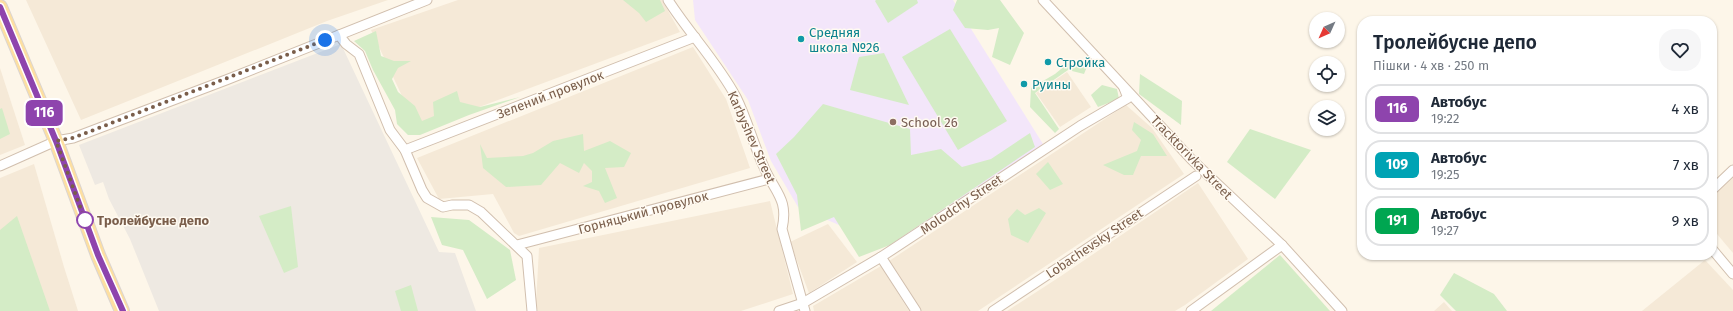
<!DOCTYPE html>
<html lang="uk">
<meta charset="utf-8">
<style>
:root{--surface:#fff;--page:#f6f6f7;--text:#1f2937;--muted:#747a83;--line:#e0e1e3}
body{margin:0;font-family:"Fira Sans",sans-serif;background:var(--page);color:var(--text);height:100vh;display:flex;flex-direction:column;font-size:15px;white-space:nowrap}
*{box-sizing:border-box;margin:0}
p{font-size:13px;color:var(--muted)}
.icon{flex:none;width:22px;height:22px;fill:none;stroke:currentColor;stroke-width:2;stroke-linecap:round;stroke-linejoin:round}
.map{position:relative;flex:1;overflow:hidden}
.details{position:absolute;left:1357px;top:16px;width:360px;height:244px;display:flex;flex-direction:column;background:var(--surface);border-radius:16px;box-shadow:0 1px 3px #0004}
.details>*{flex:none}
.badge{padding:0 8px;border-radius:6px;font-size:14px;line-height:26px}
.needle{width:26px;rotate:225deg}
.fabs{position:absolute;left:1309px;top:12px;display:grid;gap:8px}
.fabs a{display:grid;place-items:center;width:36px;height:36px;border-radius:50%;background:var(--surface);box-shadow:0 1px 3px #0004;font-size:20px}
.you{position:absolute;width:20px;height:20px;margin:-10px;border:3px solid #fff;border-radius:50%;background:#1a73e8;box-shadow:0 0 0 6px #1a73e833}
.map>.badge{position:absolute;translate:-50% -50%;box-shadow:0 0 0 2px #fff}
.round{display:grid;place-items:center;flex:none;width:42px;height:42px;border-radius:16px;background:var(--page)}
.overview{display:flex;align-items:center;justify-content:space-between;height:68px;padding:0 16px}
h1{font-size:19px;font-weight:600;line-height:30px}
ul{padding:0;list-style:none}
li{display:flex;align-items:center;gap:12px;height:50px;margin:0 8px 6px;padding:0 8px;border:2px solid var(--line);border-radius:16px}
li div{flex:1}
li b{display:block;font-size:15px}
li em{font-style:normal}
li .badge{min-width:44px;font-weight:700;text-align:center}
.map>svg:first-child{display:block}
</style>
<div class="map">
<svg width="1733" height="311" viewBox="0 0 1733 311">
<rect width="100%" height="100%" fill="#fdf6e9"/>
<g fill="#f5e9d7">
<path d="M 26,0 L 388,0 L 327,21 L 81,120 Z"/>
<path d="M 458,0 L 662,0 L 680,32 L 418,130 L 371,30 Z"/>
<path d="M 693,47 L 726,99 L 750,168 L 519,236 L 514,233 L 493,194 L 439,199 L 417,158 Z"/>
<path d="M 0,68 L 25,145 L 0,155 Z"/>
<path d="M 1067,72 L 1091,107 L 1060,127 L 1036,93 Z"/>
<path d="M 1126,105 L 1152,128 L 1184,174 L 978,311 L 921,311 L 889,261 Z"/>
<path d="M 34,164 L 64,267 L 78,311 L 0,311 L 0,178 Z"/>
<path d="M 1733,177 L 1733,253 L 1712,228 L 1712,197 Z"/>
<path d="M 1198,183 L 1248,259 L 1185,305 L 1175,311 L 1007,311 L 1061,276 Z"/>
<path d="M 770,201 L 793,294 L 741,311 L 538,311 L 536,305 L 539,248 Z"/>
<path d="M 828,224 L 857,262 L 809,293 L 790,242 Z"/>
<path d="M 1705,260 L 1733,290 L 1733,311 L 1642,311 Z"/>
<path d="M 881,266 L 909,311 L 814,311 L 813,306 Z"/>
<path d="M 1444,302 L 1452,311 L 1434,311 Z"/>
</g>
<path fill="#eee9e2" d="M 341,44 L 439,252 L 455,253 L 476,311 L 159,311 L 130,239 L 109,199 L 103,182 L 95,185 L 79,145 Z"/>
<path fill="#f3e6fa" d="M 693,0 L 953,0 L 1043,144 L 891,248 L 798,207 L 771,161 L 748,100 L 695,20 Z"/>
<g fill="#d4ecc6">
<path d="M 623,0 L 660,0 L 665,11 L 646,22 L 639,13 Z"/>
<path d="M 876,0 L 917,0 L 918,3 L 888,23 L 875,1 Z"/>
<path d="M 957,0 L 1000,0 L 1024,33 L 1010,65 L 992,57 L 999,28 L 988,30 L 965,28 L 953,10 Z"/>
<path d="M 950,29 L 1007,121 L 958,150 L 902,57 Z"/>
<path d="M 376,31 L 381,56 L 394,61 L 411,61 L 398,68 L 392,79 L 398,92 L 415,106 L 422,121 L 434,116 L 433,102 L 457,91 L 460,102 L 480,107 L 520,97 L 469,115 L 420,135 L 408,135 L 397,124 L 395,110 L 373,70 L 365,51 L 354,41 Z"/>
<path d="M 884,53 L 909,105 L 850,90 L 859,57 Z"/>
<path d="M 1072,60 L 1088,64 L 1084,74 L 1068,70 L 1035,93 L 1059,129 L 1055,133 L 1030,107 L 1031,88 L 1055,74 Z"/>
<path d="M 1140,74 L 1182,101 L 1181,125 L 1139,94 Z"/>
<path d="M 1102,85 L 1117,89 L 1119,99 L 1098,107 L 1091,95 Z"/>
<path d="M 823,104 L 910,129 L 911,155 L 941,149 L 962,167 L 991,159 L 1030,133 L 1035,147 L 890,245 L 859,257 L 834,217 L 801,231 L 797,195 L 776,154 L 794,137 Z"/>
<path d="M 2,108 L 10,134 L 0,139 L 0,109 Z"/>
<path d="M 1134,122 L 1153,134 L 1167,156 L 1141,156 L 1133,175 L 1124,175 L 1103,165 L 1137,151 L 1141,140 L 1132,130 Z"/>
<path d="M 1250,129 L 1311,150 L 1275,199 L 1227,162 Z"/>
<path d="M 583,134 L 584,151 L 610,141 L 631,153 L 624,167 L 605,168 L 617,198 L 605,203 L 599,191 L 583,186 L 592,182 L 592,171 L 584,163 L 579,173 L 560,163 L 541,185 L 506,187 L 483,168 L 480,144 L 487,158 L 523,156 L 533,153 L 553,141 Z"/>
<path d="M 1048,162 L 1063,184 L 1050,190 L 1036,174 Z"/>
<path d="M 291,206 L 298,267 L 284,273 L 259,216 Z"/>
<path d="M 1039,208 L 1046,213 L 1028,243 L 1011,235 L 1008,219 L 1017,209 L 1025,215 Z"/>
<path d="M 17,216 L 50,311 L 0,311 L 0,230 Z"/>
<path d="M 431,217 L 469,220 L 510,250 L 516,280 L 487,299 L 463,250 L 442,245 Z"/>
<path d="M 1280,255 L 1330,311 L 1211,311 Z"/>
<path d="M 1454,273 L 1494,294 L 1507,311 L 1456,311 L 1440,295 Z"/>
<path d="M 411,285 L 418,311 L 401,311 L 395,291 Z"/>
</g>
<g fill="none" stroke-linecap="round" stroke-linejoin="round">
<defs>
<g id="street">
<path d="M 668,0 C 689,33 718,63 736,97 C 747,119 753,143 763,165 C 774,192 789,198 782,229 L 805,311"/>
<path d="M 1043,0 L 1192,160 L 1282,245 L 1342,311"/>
<path d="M 339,35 L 346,44 L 359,54 L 390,130 L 405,150 L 422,190 L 427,198 L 443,207 L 452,205 L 469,205 L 481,212 L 527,256 L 532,311"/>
<path d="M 405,150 L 695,37"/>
<path d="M 0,166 L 56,141 L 73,138 L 226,80 L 427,0"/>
<path d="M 1712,190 L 1733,170"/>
<path d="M 517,245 L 769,179"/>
<path d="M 1712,249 L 1733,274"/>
<path d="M 881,257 L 916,311"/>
<path d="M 779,311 L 803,303 L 881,257 L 1080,126 L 1128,98 L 1124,88"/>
<path d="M 993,311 L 1196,176"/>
<path d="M 1191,311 L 1282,245"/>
</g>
<path id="primary" d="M 0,7 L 56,141 L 98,255 L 122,311"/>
</defs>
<use href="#street" stroke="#d1bfae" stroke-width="11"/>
<use href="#primary" stroke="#dcd5d0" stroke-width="16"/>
<use href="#street" stroke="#fff" stroke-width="9"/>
<use href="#primary" stroke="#fddfa1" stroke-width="14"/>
</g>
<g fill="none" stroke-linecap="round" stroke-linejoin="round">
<defs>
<path id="line" d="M 0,7 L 56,141 L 98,255 L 123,311"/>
</defs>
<use href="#line" stroke="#fff" stroke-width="9"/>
<use href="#line" stroke="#8e44ad" stroke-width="6"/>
<path stroke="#7a5e4b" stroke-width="4" stroke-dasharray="0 7.2" d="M 85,220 L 56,141 L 73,138 L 325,40"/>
</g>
<g fill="#0f9aa8" stroke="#fffaf1" stroke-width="1.5">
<circle cx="801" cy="39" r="4"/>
<circle cx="1048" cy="62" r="4"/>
<circle cx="1024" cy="84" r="4"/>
</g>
<circle fill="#8d6e63" stroke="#fffaf1" stroke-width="1.5" cx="893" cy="122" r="4"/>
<circle fill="#fff" stroke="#8e44ad" stroke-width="2" cx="85" cy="220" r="8"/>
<g text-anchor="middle" stroke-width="3" stroke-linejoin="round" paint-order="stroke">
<g font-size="13" fill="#0d838f" stroke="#fffaf1" text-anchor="start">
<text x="809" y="37">Средняя<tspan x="809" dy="15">школа №26</tspan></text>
<text x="1056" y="67">Стройка</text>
<text x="1032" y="89">Руины</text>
</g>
<g font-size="13" fill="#7a5e4b" stroke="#fffaf1">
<text transform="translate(550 94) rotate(-21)" y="5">Зелений провулок</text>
<text transform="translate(752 137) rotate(66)" y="5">Karbyshev Street</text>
<text transform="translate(1192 157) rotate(46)" y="5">Tracktorivka Street</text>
<text transform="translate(961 204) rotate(-34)" y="5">Molodchy Street</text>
<text transform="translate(643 212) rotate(-15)" y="5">Горняцький провулок</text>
<text transform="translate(1094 243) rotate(-34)" y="5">Lobachevsky Street</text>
</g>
<g font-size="13" fill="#785e54" stroke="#fffaf1" text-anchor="start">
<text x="901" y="127">School 26</text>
</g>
<g font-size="13" font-weight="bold" fill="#7a5e4b" stroke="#fffaf1" text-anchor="start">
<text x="97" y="225">Тролейбусне депо</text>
</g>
</g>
</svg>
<div class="fabs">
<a><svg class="needle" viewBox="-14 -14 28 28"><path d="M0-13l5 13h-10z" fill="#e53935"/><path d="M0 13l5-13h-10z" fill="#747a83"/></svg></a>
<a><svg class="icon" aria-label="locate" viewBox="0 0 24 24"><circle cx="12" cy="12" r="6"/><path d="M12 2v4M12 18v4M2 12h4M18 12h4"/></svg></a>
<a><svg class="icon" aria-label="layers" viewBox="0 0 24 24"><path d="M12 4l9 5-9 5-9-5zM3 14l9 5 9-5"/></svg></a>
</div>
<div class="you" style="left:325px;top:40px"></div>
<b class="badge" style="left:44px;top:113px;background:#8e44ad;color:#fff">116</b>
<section class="details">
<div class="overview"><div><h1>Тролейбусне депо</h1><p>Пішки · 4 хв · 250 m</p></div><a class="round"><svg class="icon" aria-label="heart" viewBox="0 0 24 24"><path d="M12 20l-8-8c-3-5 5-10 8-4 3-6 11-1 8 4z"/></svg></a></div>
<ul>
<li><span class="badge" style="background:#8e44ad;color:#fff">116</span><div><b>Автобус</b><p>19:22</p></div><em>4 хв</em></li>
<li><span class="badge" style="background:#00a3b4;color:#fff">109</span><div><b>Автобус</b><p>19:25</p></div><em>7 хв</em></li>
<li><span class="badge" style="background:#00a651;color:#fff">191</span><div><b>Автобус</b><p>19:27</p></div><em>9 хв</em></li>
</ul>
</section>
</div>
